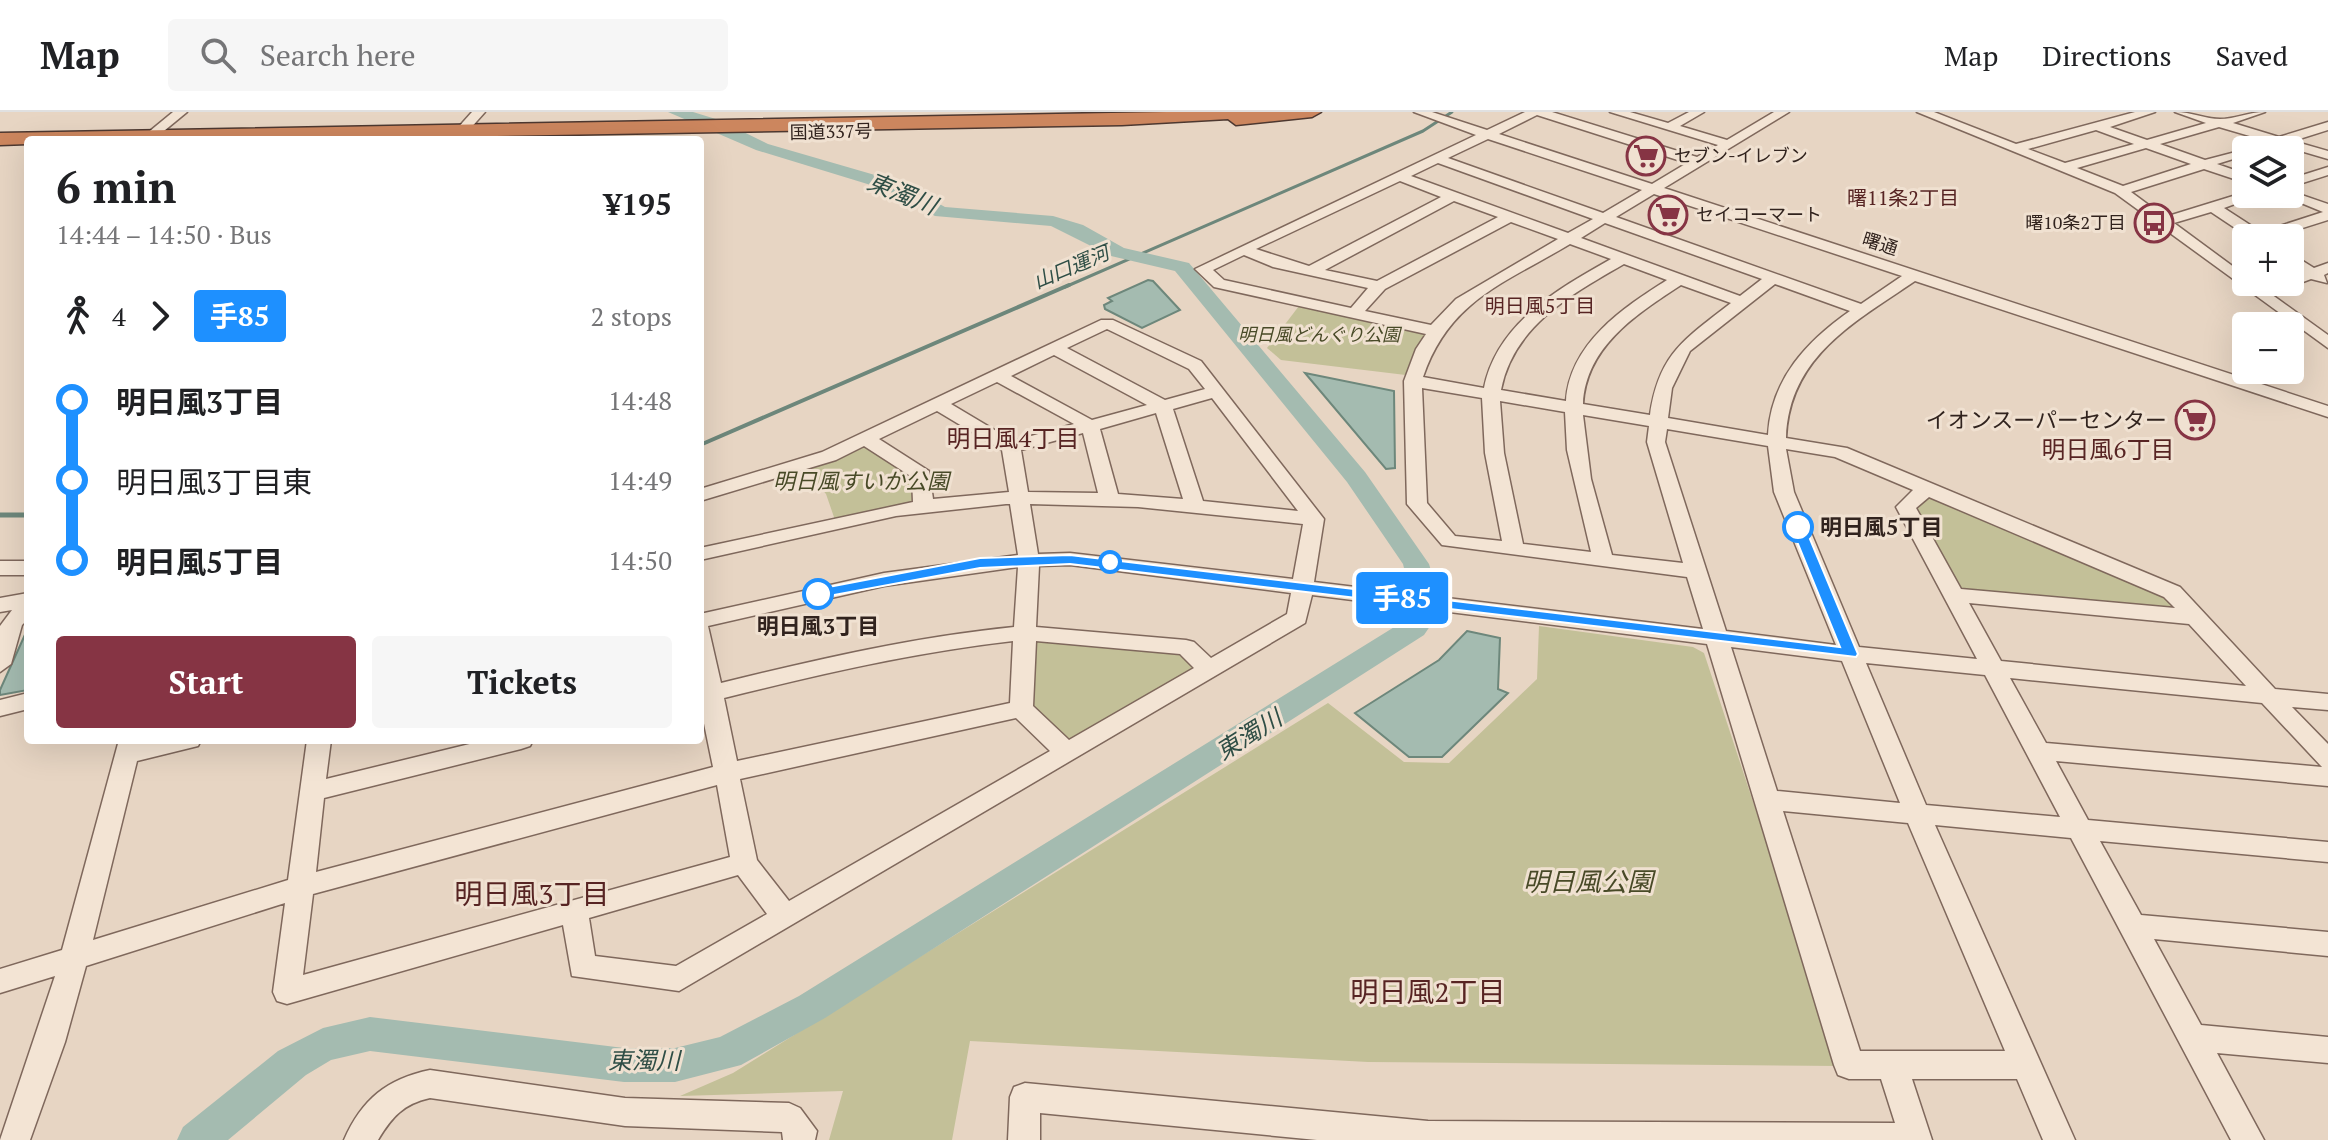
<!DOCTYPE html>
<meta charset="utf-8">
<style>
:root{--surface:#fff;--page:#f6f6f6;--text:#202124;--muted:#757577;--line:#e0e0e0;--accent:#863444}
body{margin:0;font-family:"PT Serif","Noto Sans JP",serif;background:var(--page);color:var(--text);height:100vh;display:flex;flex-direction:column;font-size:30px;white-space:nowrap}
*{box-sizing:border-box;margin:0}
p{font-size:26px;color:var(--muted)}
.icon{flex:none;width:44px;height:44px;fill:none;stroke:currentColor;stroke-width:2;stroke-linecap:round;stroke-linejoin:round}
.map{position:relative;flex:1;overflow:hidden}
.side{position:absolute;left:24px;top:24px;width:680px;height:608px;display:flex;flex-direction:column;background:var(--surface);border-radius:8px;box-shadow:0 8px 32px #0002}
.side>*{flex:none}
.badge{padding:0 16px;border-radius:6px;font-size:28px;line-height:52px}
.buttons{position:absolute;left:2232px;top:24px;display:grid;gap:16px}
.buttons a{display:grid;place-items:center;width:72px;height:72px;border-radius:8px;background:var(--surface);box-shadow:0 8px 32px #0002;font-size:40px}
.map>.badge{position:absolute;translate:-50% -50%;box-shadow:0 0 0 4px #fff}
.legs{display:flex;align-items:center;gap:12px;height:88px;padding:0 32px;font-size:26px}
.legs p{margin-inline-start:auto}
.head{display:flex;align-items:center;justify-content:space-between;height:136px;padding:0 32px}
h1{font-size:44px;font-weight:600;line-height:60px}
.primary-button{display:flex;gap:16px;margin-top:auto;padding:16px 32px}
.primary-button a{flex:1;height:92px;border-radius:8px;background:var(--accent);color:#fff;font-size:32px;font-weight:600;line-height:92px;text-align:center}
.primary-button a+a{background:var(--page);color:var(--text)}
ul{padding:0 32px;list-style:none}
li{display:flex;align-items:center;gap:28px;height:80px;font-size:30px}
li i{display:grid;place-items:center;width:12px;height:100%;margin:0 10px;background:currentColor}
li i::after{content:'';width:20px;height:20px;margin:-10px;border:6px solid;border-radius:50%;background:var(--surface)}
li p{margin-inline-start:auto}
li:first-child i{background:linear-gradient(#0000 50%,currentColor 0)}
li:last-child i{background:linear-gradient(currentColor 50%,#0000 0)}
header{display:flex;align-items:center;gap:48px;box-sizing:border-box;height:112px;padding:0 40px;background:var(--surface);border-bottom:2px solid var(--line)}
header strong{font-size:38px}
nav{display:flex;gap:44px;margin-inline-start:auto;font-size:28px}
.search{width:560px;height:72px;background:var(--page);display:flex;align-items:center;gap:20px;box-sizing:border-box;padding:0 28px;border-radius:8px;color:var(--muted);font-size:30px}
.map>svg:first-child{display:block}
</style>
<header>
<strong>Map</strong>
<div class="search"><svg class="icon" aria-label="search" viewBox="0 0 24 24"><circle cx="10" cy="10" r="6"/><path d="M15 15l6 6"/></svg>Search here</div>
<nav><a>Map</a><a>Directions</a><a>Saved</a></nav>
</header>
<div class="map">
<svg width="2328" height="1028" viewBox="0 0 2328 1028">
<rect width="100%" height="100%" fill="#e7d5c3"/>
<g fill="#c3c098">
<path d="M 1302,190 L 1436,219 L 1414,264 L 1281,248 L 1267,236 Z"/>
<path d="M 864,330 L 916,368 L 919,392 L 835,408 L 826,382 L 802,355 Z"/>
<path d="M 1927,376 L 2172,480 L 2195,505 L 1953,483 L 1906,395 Z"/>
<path d="M 1539,514 L 1693,535 L 1704,541 L 1840,954 L 1368,950 L 970,929 L 952,1028 L 829,1028 L 843,979 L 680,984 L 733,961 L 1328,591 L 1404,650 L 1449,651 L 1537,567 Z"/>
<path d="M 1024,521 L 1186,535 L 1209,557 L 1067,640 L 1021,597 Z"/>
</g>
<g fill="#a4bbb0" stroke="#6d877b" stroke-width="2">
<path d="M 1148,168 L 1153,169 L 1180,198 L 1142,216 L 1105,197 L 1104,193 L 1112,189 L 1108,186 Z"/>
<path d="M 1305,261 L 1394,279 L 1395,356 L 1386,357 Z"/>
<path d="M 28,516 L 28,578 L 0,583 L 0,578 Z"/>
<path d="M 1467,519 L 1500,526 L 1498,577 L 1508,581 L 1442,645 L 1409,645 L 1355,601 L 1439,548 Z"/>
</g>
<g fill="none" stroke-linecap="round" stroke-linejoin="round">
<path stroke="#6d877b" stroke-width="3" d="M 1065,175 L 1423,19 L 1452,0"/>
<path stroke="#6d877b" stroke-width="4" d="M 700,333 L 1069,173"/>
<path stroke="#6d877b" stroke-width="5" d="M 0,403 L 28,403"/>
<path fill="#a4bbb0" fill-rule="evenodd" d="M 668,0 L 693,0 L 719,8 L 768,32 L 899,70 L 945,95 L 1053,104 L 1083,113 L 1124,136 L 1189,151 L 1365,360 L 1429,452 L 1439,485 L 1437,504 L 1424,523 L 825,906 L 741,953 L 675,970 L 624,970 L 370,939 L 331,948 L 306,963 L 228,1028 L 177,1028 L 183,1015 L 278,939 L 323,916 L 370,905 L 624,936 L 675,936 L 720,925 L 799,884 L 1404,509 L 1409,503 L 1411,485 L 1403,452 L 1347,370 L 1175,159 L 1111,144 L 1051,114 L 935,104 L 887,78 L 756,38 Z"/>
<defs>
<g id="minor">
<path d="M 173,0 L 187,0 L 153,28 L 139,28 Z"/>
<path d="M 472,0 L 485,0 L 460,28 L 447,28 Z"/>
<path d="M 1414,0 L 1432,0 L 1487,18 L 1525,0 L 1552,0 L 1697,45 L 1718,33 L 1610,0 L 1630,0 L 1668,11 L 1689,0 L 1704,0 L 1680,14 L 1727,28 L 1774,0 L 1789,0 L 1664,76 L 2328,294 L 2328,305 L 1915,169 C 1855,210 1789,244 1786,326 L 1847,336 L 2180,475 L 2275,577 L 2328,582 L 2328,598 L 2292,595 L 2328,632 L 2328,674 L 2056,649 L 2088,708 L 2328,730 L 2328,750 L 2100,729 L 2141,803 L 2328,820 L 2328,844 L 2154,827 L 2201,913 L 2328,925 L 2328,951 L 2217,941 L 2264,1028 L 2231,1028 L 2071,726 L 1935,713 L 2075,1028 L 2043,1028 L 2017,967 L 1912,967 L 1932,1028 L 1317,1028 L 1040,1001 L 1040,1028 L 1008,1028 L 1010,985 L 1014,975 L 1025,971 L 1428,1009 L 1895,1011 L 1881,967 L 1849,967 L 1838,963 L 1834,953 L 1707,532 L 1312,483 L 1305,511 L 679,879 L 572,864 L 563,813 L 287,892 L 277,889 L 273,880 L 285,791 L 86,854 L 65,930 L 30,1028 L 0,1028 L 55,864 L 0,881 L 0,857 L 62,838 L 119,628 L 201,628 L 198,634 L 137,649 L 93,828 L 288,768 L 307,628 L 331,628 L 326,667 L 486,628 L 533,628 L 530,634 L 521,637 L 324,686 L 316,760 L 713,655 L 700,592 L 700,502 L 884,461 L 1018,443 L 1010,392 L 1006,392 L 896,404 L 700,448 L 700,436 L 913,390 L 912,365 L 864,334 L 836,348 L 700,389 L 700,377 L 822,340 L 1101,208 L 1113,208 L 1201,249 L 1324,407 L 1314,470 L 1703,517 L 1687,465 L 1442,433 L 1407,392 L 1404,269 L 1416,237 L 1426,222 L 1214,175 L 1195,157 L 1476,23 ZM 1537,3 L 1687,51 L 1652,72 L 1499,22 ZM 1488,27 L 1642,78 L 1603,101 L 1448,46 ZM 1438,51 L 1593,107 L 1568,121 L 1411,64 ZM 1400,69 L 1441,85 L 1309,154 L 1256,137 ZM 1654,82 L 1902,164 L 1861,192 L 1616,105 ZM 1454,89 L 1498,105 L 1377,169 L 1325,158 ZM 1511,110 L 1558,127 L 1456,187 L 1431,213 L 1365,199 L 1385,177 ZM 1605,111 L 1762,167 L 1740,184 L 1581,126 ZM 1570,132 L 1611,147 C 1558,177 1497,211 1484,276 L 1423,265 C 1449,188 1505,171 1570,132 ZM 1244,143 L 1273,155 L 1368,176 L 1351,196 L 1224,168 L 1213,158 ZM 1624,152 L 1667,168 C 1623,196 1570,231 1566,289 L 1501,278 C 1513,214 1572,182 1624,152 ZM 1775,172 L 1850,199 C 1807,229 1771,267 1768,323 L 1668,306 L 1672,276 L 1690,239 ZM 1681,173 L 1731,191 C 1685,227 1659,241 1650,303 L 1583,292 C 1586,234 1637,202 1681,173 ZM 1107,217 L 1189,257 L 1205,277 L 1165,288 L 1067,236 ZM 1054,243 L 1147,293 L 1092,308 L 1011,264 ZM 997,270 L 1074,312 L 1013,329 L 951,292 ZM 1422,276 L 1482,286 L 1485,341 L 1502,429 L 1455,424 L 1427,391 ZM 1212,286 L 1298,399 L 1203,389 L 1173,297 ZM 1500,289 L 1565,300 L 1567,338 L 1591,440 L 1523,432 L 1504,341 ZM 937,299 L 1002,338 L 1009,380 L 933,387 L 929,359 L 879,327 ZM 1156,301 L 1183,387 L 1118,382 L 1100,317 ZM 1583,303 L 1649,314 L 1647,330 L 1683,451 L 1612,443 L 1591,367 ZM 1667,317 L 1768,334 L 1774,380 L 1836,533 L 1726,519 L 1665,330 ZM 1083,321 L 1098,381 L 1028,380 L 1021,338 ZM 1786,337 L 1835,345 L 1913,378 L 1896,395 L 1977,547 L 1859,535 L 1794,380 ZM 1929,385 L 2164,485 L 2175,496 L 1961,477 L 1916,396 ZM 1030,392 L 1138,395 L 1303,412 L 1293,467 L 1070,441 L 1038,442 ZM 1070,453 L 1291,481 L 1287,502 L 1211,546 L 1194,530 L 1186,528 L 1036,515 L 1039,454 ZM 1018,455 L 1014,515 C 914,525 819,547 721,571 L 708,514 L 884,474 ZM 1969,491 L 2189,512 L 2246,574 L 2001,549 ZM 1013,529 L 1010,591 L 737,649 L 724,586 C 821,562 915,540 1013,529 ZM 1036,529 L 1180,542 L 1194,556 L 1069,628 L 1033,594 ZM 1731,535 L 1842,549 L 1900,691 L 1777,679 ZM 1866,551 L 1985,563 L 2060,705 L 1926,693 ZM 2010,566 L 2262,591 L 2322,655 L 2046,631 ZM 1016,606 L 1050,639 L 789,789 L 757,748 L 740,667 ZM 717,673 L 730,745 L 303,863 L 313,782 ZM 1783,699 L 1908,711 L 2005,939 L 1860,939 ZM 738,763 L 767,802 L 676,854 L 595,844 L 589,806 Z"/>
<path d="M 1917,0 L 1934,0 L 2016,32 L 2135,0 L 2155,0 L 2110,15 L 2147,28 L 2206,11 L 2175,0 C 2191,0 2206,7 2220,7 C 2235,7 2249,0 2265,0 L 2233,11 L 2279,25 L 2328,10 L 2328,18 L 2293,29 L 2328,39 L 2328,47 L 2219,15 L 2160,32 L 2205,48 L 2251,36 L 2246,38 L 2246,43 L 2217,52 L 2246,62 L 2246,71 L 2204,57 L 2131,80 L 2165,105 L 2246,80 L 2262,82 L 2224,96 L 2261,120 L 2323,100 L 2279,82 L 2290,82 L 2290,79 L 2328,92 L 2328,108 L 2271,126 L 2250,126 L 2211,100 L 2174,111 L 2246,164 L 2246,170 L 2261,175 L 2290,170 L 2290,165 L 2301,161 L 2290,153 L 2290,141 L 2314,156 L 2328,151 L 2328,161 L 2324,163 L 2327,171 L 2311,167 L 2271,182 L 2328,223 L 2328,236 L 2115,81 ZM 2096,18 L 2134,32 L 2065,51 L 2028,37 ZM 2146,36 L 2191,52 L 2123,74 L 2077,56 Z"/>
<path d="M 2328,55 L 2328,63 L 2290,75 L 2290,67 Z"/>
<rect x="0" y="449" width="28" height="14"/>
<path d="M 28,481 L 28,507 L 22,513 L 11,552 L 0,560 L 0,514 L 12,498 L 0,500 L 0,486 Z"/>
<path d="M 28,581 L 28,597 L 0,604 L 0,588 Z"/>
<path d="M 430,958 L 625,986 L 789,991 L 800,996 L 817,1019 L 815,1028 L 783,1028 L 782,1020 L 625,1014 L 430,986 C 403,992 392,1005 378,1028 L 344,1028 C 362,987 387,967 430,958 Z"/>
</g>
<path id="highway" d="M 1166,0 L 1321,0 L 1312,5 L 1236,13 L 1228,7 L 1122,13 L 269,28 L 28,28 L 28,32 L 0,33 L 0,21 Z"/>
</defs>
<use href="#minor" stroke="#7f685c" stroke-width="3"/>
<use href="#highway" stroke="#4d3830" stroke-width="3"/>
<use href="#minor" fill="#f3e4d4" fill-rule="evenodd"/>
<use href="#highway" fill="#cc865e" fill-rule="evenodd"/>
</g>
<path fill="#1e90ff" stroke="#fff" stroke-width="2" d="M 1798,411 L 1805,415 L 1858,542 L 1856,545 L 1070,452 L 980,456 L 818,486 L 811,482 L 818,477 L 980,446 L 1070,443 L 1840,535 L 1791,415 Z"/>
<defs>
<symbol id="supermarket-ring" viewBox="-11 -11 22 22"><circle r="9.5" fill="#f0e1d1" stroke="#863444" stroke-width="1.5"/><path d="M-6-5.5h2.5l.6 2H6L4.5 2H-2.5L-4.4-4H-6ZM-1.5 3.2a1.3 1.3 0 1 0 .1 0ZM3 3.2a1.3 1.3 0 1 0 .1 0Z" fill="#863444"/></symbol>
<symbol id="bus-ring" viewBox="-11 -11 22 22"><circle r="9.5" fill="#f0e1d1" stroke="#863444" stroke-width="1.5"/><path d="M-5-6H5V4H4V6H2V4H-2V6H-4V4H-5ZM-3.5-4V0h7V-4ZM-3.5 1.2v1.5H-2V1.2ZM2 1.2v1.5H3.5V1.2Z" fill="#863444"/></symbol>
</defs>
<g fill-rule="evenodd">
<use href="#supermarket-ring" x="1624" y="22" width="44" height="44"/>
<use href="#supermarket-ring" x="1646" y="81" width="44" height="44"/>
<use href="#bus-ring" x="2132" y="89" width="44" height="44"/>
<use href="#supermarket-ring" x="2173" y="286" width="44" height="44"/>
</g>
<g fill="#fff" stroke="#1e90ff" stroke-width="4">
<circle cx="1798" cy="415" r="14"/>
<circle cx="1110" cy="450" r="10"/>
<circle cx="818" cy="482" r="14"/>
</g>
<g text-anchor="middle" stroke-width="6" stroke-linejoin="round" paint-order="stroke">
<g font-size="18" fill="#31231e" stroke="#f0e1d1">
<text transform="translate(831 20) rotate(-1)" y="6">国道337号</text>
<text transform="translate(1880 132) rotate(18)" y="6">曙通</text>
</g>
<g font-size="18" fill="#31231e" stroke="#f0e1d1" text-anchor="start">
<text x="1674" y="50">セブン-イレブン</text>
<text x="1696" y="109">セイコーマート</text>
<text x="2126" y="117" text-anchor="end">曙10条2丁目</text>
</g>
<g font-size="18" font-style="italic" fill="#484a27" stroke="#f0e1d1">
<text x="1319" y="229">明日風どんぐり公園</text>
</g>
<g font-size="20" fill="#572423" stroke="#f0e1d1">
<text x="1903" y="93">曙11条2丁目</text>
<text x="1540" y="201">明日風5丁目</text>
</g>
<g font-size="20" font-style="italic" fill="#2f4e46" stroke="#f0e1d1">
<text transform="translate(1071 155) rotate(-23)" y="7">山口運河</text>
</g>
<g font-size="22" fill="#31231e" stroke="#f0e1d1" text-anchor="end">
<text x="2167" y="316">イオンスーパーセンター</text>
</g>
<g font-size="22" font-style="italic" fill="#484a27" stroke="#f0e1d1">
<text x="861" y="377">明日風すいか公園</text>
</g>
<g font-size="22" font-weight="bold" fill="#31231e" stroke="#f0e1d1" text-anchor="start">
<text x="1820" y="423">明日風5丁目</text>
<text x="818" y="522" text-anchor="middle">明日風3丁目</text>
</g>
<g font-size="24" font-style="italic" fill="#2f4e46" stroke="#f0e1d1">
<text transform="translate(902 82) rotate(22)" y="8">東濁川</text>
<text transform="translate(1249 623) rotate(-32)" y="8">東濁川</text>
<text x="644" y="957">東濁川</text>
</g>
<g font-size="24" fill="#572423" stroke="#f0e1d1">
<text x="1013" y="335">明日風4丁目</text>
<text x="2108" y="346">明日風6丁目</text>
</g>
<g font-size="26" font-style="italic" fill="#484a27" stroke="#f0e1d1">
<text x="1588" y="779">明日風公園</text>
</g>
<g font-size="28" fill="#572423" stroke="#f0e1d1">
<text x="532" y="792">明日風3丁目</text>
<text x="1428" y="890">明日風2丁目</text>
</g>
</g>
</svg>
<div class="buttons">
<a><svg class="icon" aria-label="layers" viewBox="0 0 24 24"><path d="M12 4l9 5-9 5-9-5zM3 14l9 5 9-5"/></svg></a>
<a>+</a>
<a>−</a>
</div>
<b class="badge" style="left:1402px;top:486px;background:#1e90ff;color:#fff">手85</b>
<section class="side">
<div class="head"><div><h1>6 min</h1><p>14:44 – 14:50 · Bus</p></div><b>¥195</b></div>
<div class="legs"><svg class="icon" aria-label="walk" viewBox="0 0 24 24"><circle cx="13" cy="4" r="2"/><path d="M13 8l-2 6 4 7M11 14l-3 7M7 12l3-4h3l4 4"/></svg>4<svg class="icon" aria-label="forward" viewBox="0 0 24 24"><path d="M9 5l7 7-7 7"/></svg><b class="badge" style="background:#1e90ff;color:#fff">手85</b><p>2 stops</p></div>
<ul>
<li><i style="color:#1e90ff"></i><b>明日風3丁目</b><p>14:48</p></li>
<li><i style="color:#1e90ff"></i><span>明日風3丁目東</span><p>14:49</p></li>
<li><i style="color:#1e90ff"></i><b>明日風5丁目</b><p>14:50</p></li>
</ul>
<div class="primary-button"><a>Start</a><a>Tickets</a></div>
</section>
</div>
